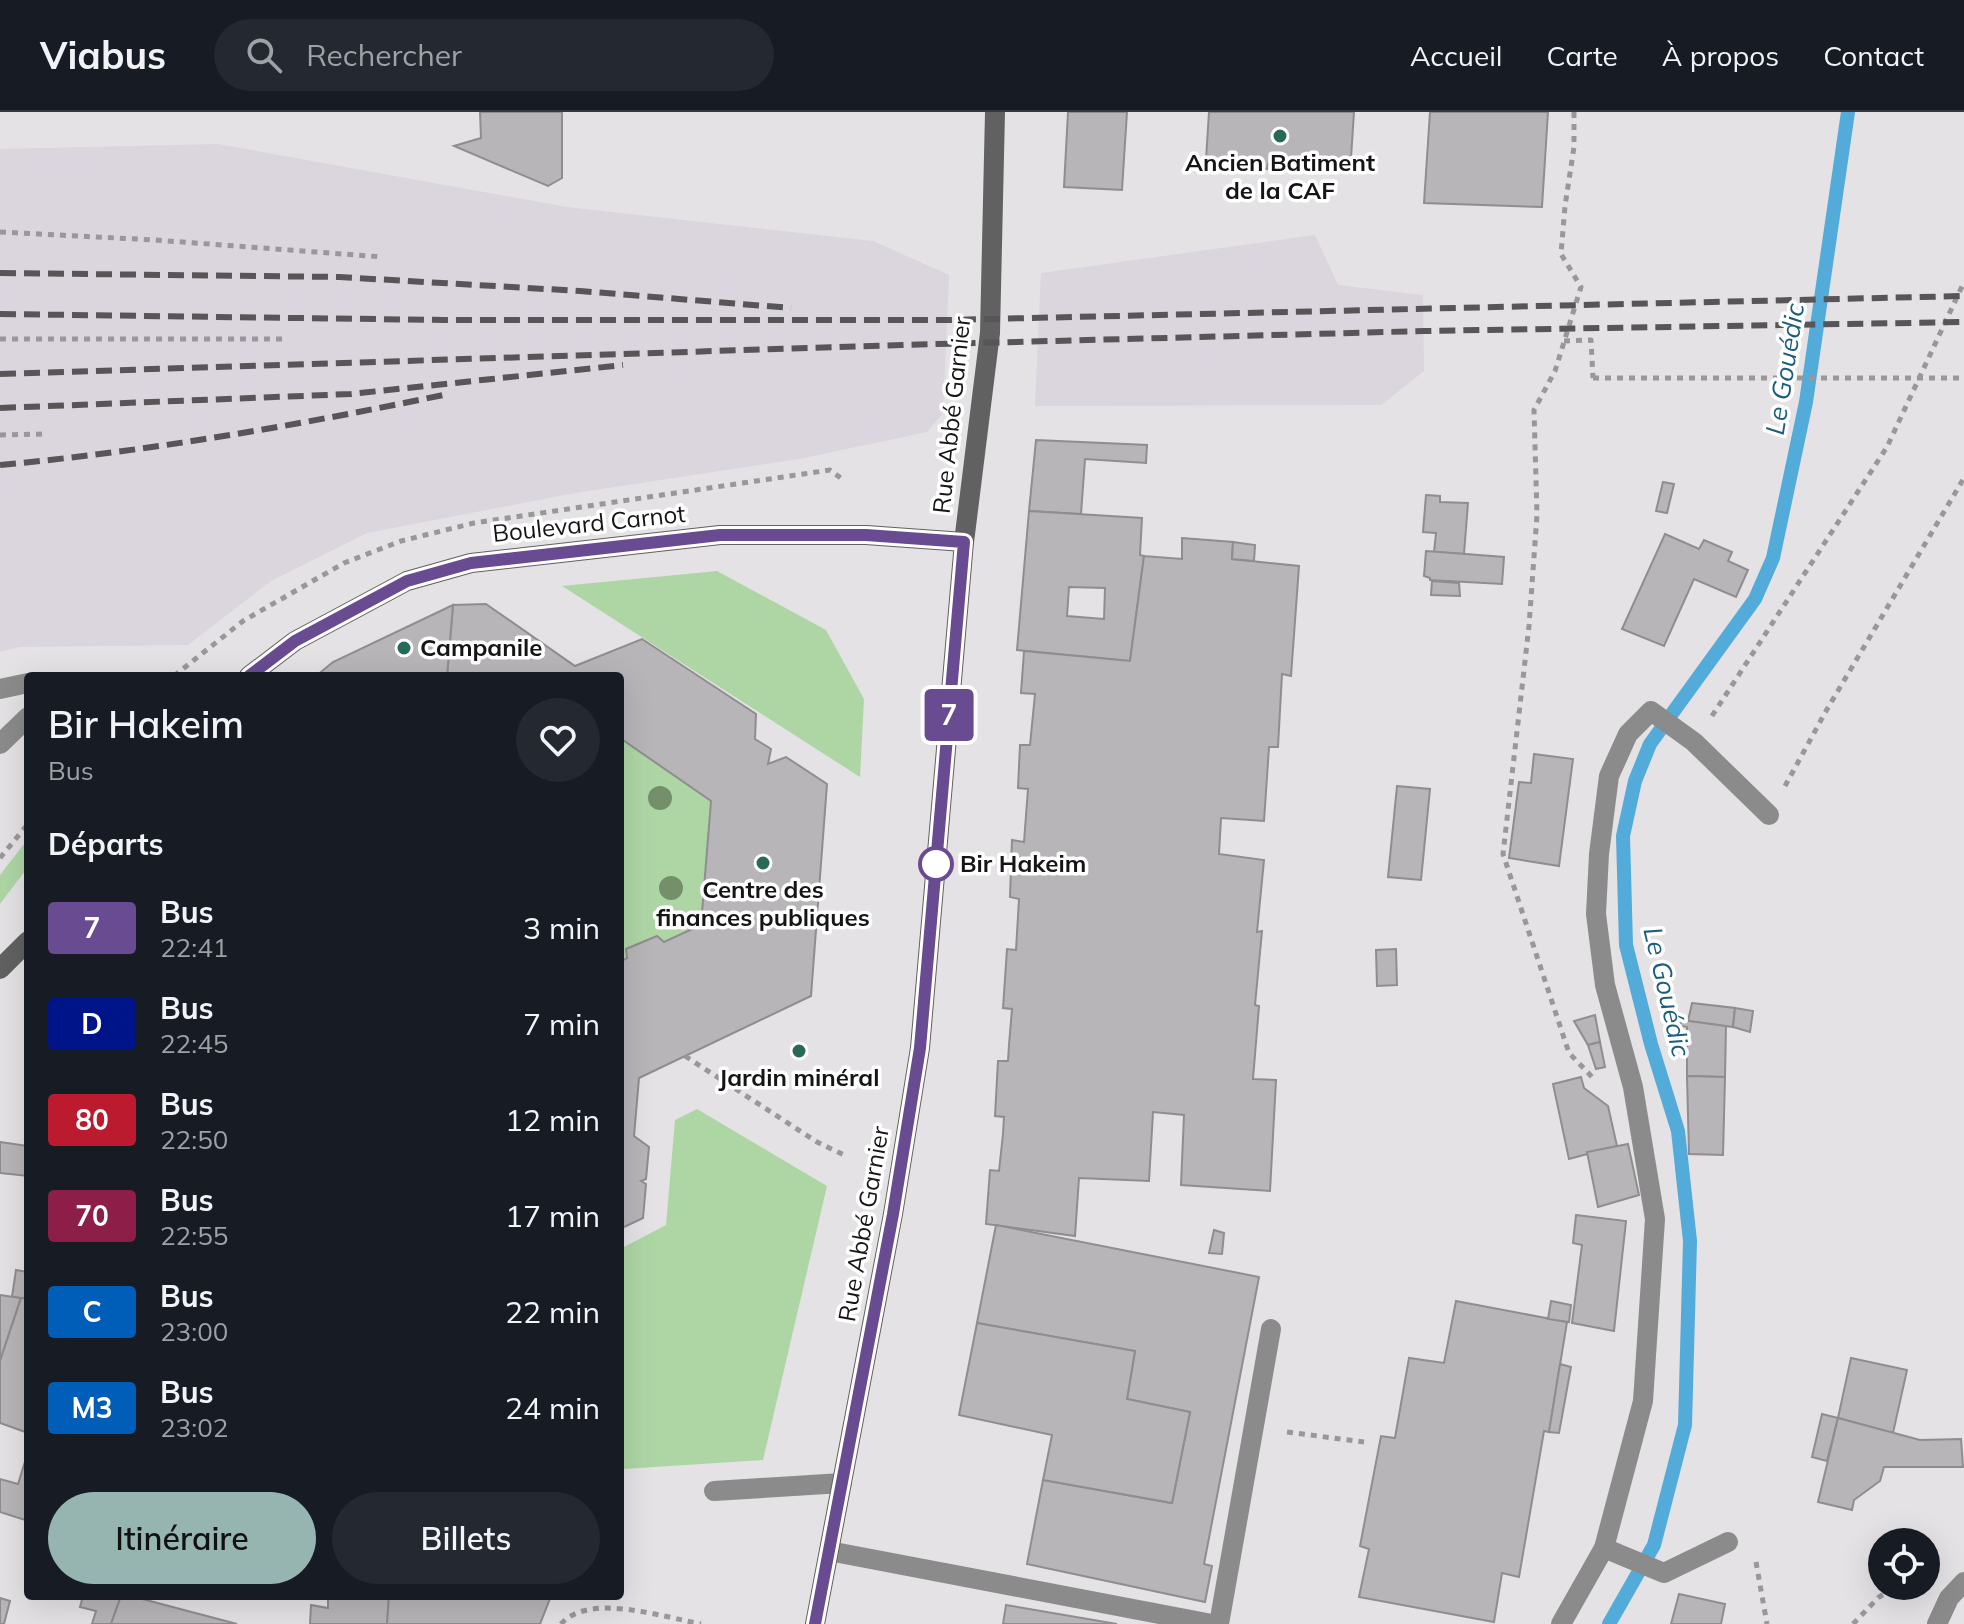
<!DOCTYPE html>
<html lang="fr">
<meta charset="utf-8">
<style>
:root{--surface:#171b24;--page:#242831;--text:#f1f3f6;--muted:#9ea1a6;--line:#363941;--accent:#97b5b0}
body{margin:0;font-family:Mulish,sans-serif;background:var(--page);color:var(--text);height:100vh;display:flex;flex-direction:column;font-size:30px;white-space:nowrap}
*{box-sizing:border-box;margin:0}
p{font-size:26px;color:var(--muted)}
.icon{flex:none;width:44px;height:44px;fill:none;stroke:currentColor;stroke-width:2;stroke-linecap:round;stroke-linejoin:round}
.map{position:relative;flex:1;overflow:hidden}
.details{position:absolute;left:24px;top:560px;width:600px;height:928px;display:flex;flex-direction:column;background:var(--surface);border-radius:8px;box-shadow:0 8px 32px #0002}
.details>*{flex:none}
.badge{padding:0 16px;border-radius:6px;font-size:28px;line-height:52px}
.tools{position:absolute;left:1868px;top:1416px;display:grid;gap:16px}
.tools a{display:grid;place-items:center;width:72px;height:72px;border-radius:50%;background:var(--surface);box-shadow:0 8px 32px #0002;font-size:40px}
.map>.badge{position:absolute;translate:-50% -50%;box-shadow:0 0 0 4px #fff}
h2{padding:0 24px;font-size:30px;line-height:72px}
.round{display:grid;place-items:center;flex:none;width:84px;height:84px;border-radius:42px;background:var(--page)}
.overview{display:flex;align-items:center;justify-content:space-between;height:136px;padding:0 24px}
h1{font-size:38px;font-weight:600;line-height:60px}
.button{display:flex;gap:16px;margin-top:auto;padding:16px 24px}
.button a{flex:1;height:92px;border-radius:48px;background:var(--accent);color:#111;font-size:32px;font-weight:600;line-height:92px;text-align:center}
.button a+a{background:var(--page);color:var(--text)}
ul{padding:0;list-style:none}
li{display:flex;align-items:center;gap:24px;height:96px;padding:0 24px}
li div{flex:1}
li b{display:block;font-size:30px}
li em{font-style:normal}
li .badge{min-width:88px;font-weight:700;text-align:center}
header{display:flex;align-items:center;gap:48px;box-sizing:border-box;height:112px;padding:0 40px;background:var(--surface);border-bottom:2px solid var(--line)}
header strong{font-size:38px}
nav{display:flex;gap:44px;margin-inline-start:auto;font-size:28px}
.search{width:560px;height:72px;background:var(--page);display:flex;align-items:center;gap:20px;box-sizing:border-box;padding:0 28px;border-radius:44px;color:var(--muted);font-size:30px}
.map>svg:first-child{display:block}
</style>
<header>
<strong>Viabus</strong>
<div class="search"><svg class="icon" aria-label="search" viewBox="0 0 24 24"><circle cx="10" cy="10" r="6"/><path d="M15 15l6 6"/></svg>Rechercher</div>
<nav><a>Accueil</a><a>Carte</a><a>À propos</a><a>Contact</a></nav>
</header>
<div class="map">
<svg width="1964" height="1512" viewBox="0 0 1964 1512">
<rect width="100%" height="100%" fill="#e4e2e5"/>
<g fill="#dbd5de">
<path d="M 218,32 L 567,95 L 873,129 L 949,163 L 943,301 L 927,320 L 799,347 L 575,381 L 367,421 L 271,469 L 188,533 L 19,535 L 0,540 L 0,37 Z"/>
<path d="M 1315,123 L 1338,173 L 1423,183 L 1424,259 L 1381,293 L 1035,294 L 1041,161 Z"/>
</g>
<g fill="#aed6a5">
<path d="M 717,459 L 826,518 L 864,587 L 860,665 L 562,474 Z"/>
<path d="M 620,626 L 711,689 L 701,813 L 664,830 L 657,824 L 627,837 L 627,846 L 620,850 Z"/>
<path d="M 28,727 L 28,755 L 0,792 L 0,763 Z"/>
<path d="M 697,997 L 827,1074 L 763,1348 L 624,1357 L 620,1355 L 620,1137 L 666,1113 L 675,1008 Z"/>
</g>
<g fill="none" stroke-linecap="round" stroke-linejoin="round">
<path stroke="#53abda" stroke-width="14" d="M 1609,1512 L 1654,1433 L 1685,1313 L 1690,1129 L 1678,1019 L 1651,932 L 1626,833 L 1623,724 L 1635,669 L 1650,632 L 1755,487 L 1773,446 L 1806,290 L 1848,0"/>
</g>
<g fill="#b7b5b7" stroke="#8f8d90" stroke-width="2" fill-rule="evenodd">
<path d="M 480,0 L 562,0 L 562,66 L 548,74 L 454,34 L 481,26 Z"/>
<path d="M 1068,0 L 1127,0 L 1122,78 L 1064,75 Z"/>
<path d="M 1209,0 L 1354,0 L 1350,61 L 1345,60 L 1346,57 L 1268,52 L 1267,57 L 1261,56 L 1262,52 L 1206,48 Z"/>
<path d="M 1430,0 L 1548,0 L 1542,95 L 1424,91 Z"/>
<path d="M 1036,328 L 1147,333 L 1146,351 L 1085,347 L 1081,402 L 1029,399 Z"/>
<path d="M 1663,370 L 1674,372 L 1667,401 L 1656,399 Z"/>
<path d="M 1426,383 L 1440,384 L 1440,390 L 1468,391 L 1464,442 L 1434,440 L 1436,421 L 1423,420 Z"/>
<path d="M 1029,399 L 1142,406 L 1140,443 L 1144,444 L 1130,549 L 1017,538 ZM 1069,475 L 1105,476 L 1104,507 L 1067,504 Z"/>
<path d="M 1665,422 L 1699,437 L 1704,428 L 1732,440 L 1728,449 L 1748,458 L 1736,485 L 1694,467 L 1664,534 L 1622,517 Z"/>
<path d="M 1182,426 L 1233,430 L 1232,447 L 1299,454 L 1291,564 L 1282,562 L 1278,635 L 1269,635 L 1264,709 L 1221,706 L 1219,742 L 1264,748 L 1257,820 L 1262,819 L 1255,893 L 1259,894 L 1253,967 L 1276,968 L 1270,1079 L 1181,1073 L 1184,1003 L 1153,1000 L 1149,1069 L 1079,1066 L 1075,1124 L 986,1112 L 990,1058 L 999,1059 L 1003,1022 L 1004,1005 L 995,1004 L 998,949 L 1008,949 L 1009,933 L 1012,897 L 1003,896 L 1007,837 L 1016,838 L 1019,787 L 1010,785 L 1012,728 L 1024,730 L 1028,677 L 1018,676 L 1020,633 L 1030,633 L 1035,582 L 1021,581 L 1024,539 L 1130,549 L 1144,444 L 1182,447 Z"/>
<path d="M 1233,430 L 1255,433 L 1254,449 L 1232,447 Z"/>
<path d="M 1426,439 L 1504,445 L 1502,472 L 1430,468 L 1430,466 L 1424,464 Z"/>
<path d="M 1432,469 L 1459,471 L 1460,484 L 1431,483 Z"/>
<path d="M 486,492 L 575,554 L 642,527 L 756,602 L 755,627 L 771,637 L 768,652 L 786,645 L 827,672 L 811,884 L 639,966 L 634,1024 L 649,1035 L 646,1067 L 641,1069 L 646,1072 L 643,1106 L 620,1117 L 620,850 L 627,846 L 626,837 L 657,824 L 664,830 L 701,813 L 711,689 L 620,626 L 620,564 L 447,564 L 453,493 Z"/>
<path d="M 453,493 L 447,564 L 316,564 L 333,550 Z"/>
<path d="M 1534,642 L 1573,647 L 1559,754 L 1509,746 L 1519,670 L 1531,671 Z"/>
<path d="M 1397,674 L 1430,677 L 1421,768 L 1388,765 Z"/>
<path d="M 1396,837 L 1397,873 L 1377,874 L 1376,838 Z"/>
<path d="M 1692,891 L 1735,896 L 1733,915 L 1688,909 Z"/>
<path d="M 1735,896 L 1753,899 L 1750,920 L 1733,915 Z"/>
<path d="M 1595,903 L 1600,930 L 1588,933 L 1574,909 Z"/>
<path d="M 1681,908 L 1726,914 L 1725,965 L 1687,964 L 1687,915 L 1680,914 Z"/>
<path d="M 1600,930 L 1605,955 L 1596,957 L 1588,933 Z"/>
<path d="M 1687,964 L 1725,965 L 1723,1043 L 1689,1042 Z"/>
<path d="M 1581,965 L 1584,976 L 1608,994 L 1617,1034 L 1569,1047 L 1553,972 Z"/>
<path d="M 0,1030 L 28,1034 L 28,1064 L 0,1061 Z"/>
<path d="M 1628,1032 L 1639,1083 L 1598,1095 L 1587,1040 Z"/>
<path d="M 1576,1103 L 1626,1109 L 1614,1219 L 1572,1211 L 1582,1133 L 1573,1131 Z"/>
<path d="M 996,1113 L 1259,1165 L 1204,1452 L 1212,1454 L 1205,1490 L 1027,1452 L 1043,1368 L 1172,1391 L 1190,1300 L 1127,1287 L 1135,1239 L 977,1211 Z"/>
<path d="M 1214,1118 L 1224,1121 L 1222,1142 L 1209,1141 Z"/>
<path d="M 16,1158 L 28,1160 L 28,1187 L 12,1185 Z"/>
<path d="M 0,1183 L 21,1186 L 0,1249 Z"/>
<path d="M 21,1186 L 28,1187 L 28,1321 L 0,1311 L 0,1249 Z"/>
<path d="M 1456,1189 L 1567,1210 L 1549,1320 L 1544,1319 L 1519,1465 L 1502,1461 L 1494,1510 L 1359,1485 L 1369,1437 L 1360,1434 L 1381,1324 L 1395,1326 L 1409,1246 L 1444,1251 Z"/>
<path d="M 1551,1189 L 1571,1193 L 1569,1210 L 1548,1207 Z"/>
<path d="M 977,1211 L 1135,1239 L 1127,1287 L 1190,1300 L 1172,1391 L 1043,1368 L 1052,1323 L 959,1303 Z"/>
<path d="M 1851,1246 L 1907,1258 L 1893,1321 L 1838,1306 Z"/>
<path d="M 1560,1252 L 1571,1255 L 1559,1321 L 1549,1320 Z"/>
<path d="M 1822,1302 L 1838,1306 L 1827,1349 L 1812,1345 Z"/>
<path d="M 1838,1306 L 1920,1328 L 1961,1327 L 1963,1355 L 1884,1355 L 1880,1369 L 1854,1388 L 1852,1398 L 1818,1390 Z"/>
<path d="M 28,1340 L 28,1409 L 0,1400 L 0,1367 L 18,1372 Z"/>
<path d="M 1679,1482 L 1725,1492 L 1721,1512 L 1671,1512 Z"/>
<path d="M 83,1484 L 121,1484 L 111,1512 L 92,1512 L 96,1499 L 80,1495 Z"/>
<path d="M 121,1484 L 131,1484 L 237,1512 L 111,1512 Z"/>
<path d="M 328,1484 L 389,1484 L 387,1512 L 310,1512 L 311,1493 L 328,1496 Z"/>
<path d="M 389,1484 L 551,1484 L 540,1512 L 387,1512 Z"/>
<path d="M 0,1486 L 10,1489 L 4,1512 L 0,1512 Z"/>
<path d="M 1006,1493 L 1117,1512 L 1003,1512 Z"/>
</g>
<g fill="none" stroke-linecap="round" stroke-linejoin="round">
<g stroke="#99979a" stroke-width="5" stroke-dasharray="6 6" stroke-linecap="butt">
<path d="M 1574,0 L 1574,35 L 1565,94 L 1561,142 L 1581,175 L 1555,259 L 1534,298 L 1537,403 L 1529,514 L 1503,742 L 1569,941 L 1596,969"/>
<path d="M 0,120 L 155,128 L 383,145"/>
<path d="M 0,227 L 284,227"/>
<path d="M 1564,229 L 1591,228 L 1593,266"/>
<path d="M 0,323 L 45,322"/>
<path d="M 174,564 L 243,509 L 344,451 L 401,429 L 474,411 L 830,358 L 842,367"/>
<path d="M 1712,604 L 1887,335 L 1964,170"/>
<path d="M 1785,674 L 1826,599 L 1964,366"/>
<path d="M 0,746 L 28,712"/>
<path d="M 685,944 L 817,1030 L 846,1044"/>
<path d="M 1287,1320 L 1364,1330"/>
<path d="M 1756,1450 L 1767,1512"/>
<path d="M 561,1512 C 589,1480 663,1505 701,1512"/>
<path d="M 1853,1512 L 1879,1485 L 1898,1474"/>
</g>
<g stroke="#8a8b8a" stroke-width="20">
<path d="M 0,577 L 28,571"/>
<path d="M 0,632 L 28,605"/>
<path d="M 714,1379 L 842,1371"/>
<path d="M 1604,1436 L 1664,1461 L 1728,1430"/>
<path d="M 829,1439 L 1212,1512"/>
<path d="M 1219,1512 L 1271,1217"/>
</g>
<g stroke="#8a8b8a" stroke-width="20">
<path d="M 1561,1512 L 1604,1436 L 1643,1289 L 1655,1107 L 1633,975 L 1605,873 L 1596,802 L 1599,742 L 1609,664 L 1628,622 L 1651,599 L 1694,630 L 1769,703"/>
<path d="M 1937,1512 L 1949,1486 L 1964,1470"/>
</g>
<g stroke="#606160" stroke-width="20">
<path d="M 249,564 L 295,529 L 407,469 L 471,451 L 720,423 L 866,423 L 964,430"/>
<path d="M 0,857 L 28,829"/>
<path d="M 815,1512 L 893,1102 L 920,936 L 964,430 L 990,221 L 995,0"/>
</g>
<g stroke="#575557" stroke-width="6" stroke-dasharray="16 8" stroke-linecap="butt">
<path d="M 0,161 L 339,165 L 580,179 L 791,196"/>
<path d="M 0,202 L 444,208 L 947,208 L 1964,184"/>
<path d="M 0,262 L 902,233 L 1424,219 L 1964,210"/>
<path d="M 0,296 L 351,282 L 623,253"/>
<path d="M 0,353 C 151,339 299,313 448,282"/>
</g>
<path stroke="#99979a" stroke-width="5" stroke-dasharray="6 6" stroke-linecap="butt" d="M 1593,266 L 1964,266"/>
</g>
<g fill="#73906b">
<circle cx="660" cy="686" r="12"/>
<circle cx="671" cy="776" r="12"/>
</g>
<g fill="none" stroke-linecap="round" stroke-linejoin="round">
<defs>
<path id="line" d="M 249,564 L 295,529 L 407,469 L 471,451 L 720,423 L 866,423 L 964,430 L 920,936 L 893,1102 L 815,1512"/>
</defs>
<use href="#line" stroke="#fff" stroke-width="18"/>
<use href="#line" stroke="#684b91" stroke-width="12"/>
</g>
<g fill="#286a5a" stroke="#fff" stroke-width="3">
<circle cx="1280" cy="24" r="8"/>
<circle cx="404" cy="536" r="8"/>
<circle cx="763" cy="751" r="8"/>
<circle cx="799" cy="939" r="8"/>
</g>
<circle fill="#fff" stroke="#684b91" stroke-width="4" cx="936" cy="752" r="16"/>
<g text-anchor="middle" stroke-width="7" stroke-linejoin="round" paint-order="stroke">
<g font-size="24" font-weight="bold" fill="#161516" stroke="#fff">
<text x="1280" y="59">Ancien Batiment<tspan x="1280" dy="28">de la CAF</tspan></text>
<text x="420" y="544" text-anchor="start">Campanile</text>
<text x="763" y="786">Centre des<tspan x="763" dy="28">finances publiques</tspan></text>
<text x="799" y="974">Jardin minéral</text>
</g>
<g font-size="24" fill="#161516" stroke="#fff">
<text transform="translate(952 303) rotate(-84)" y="8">Rue Abbé Garnier</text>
<text transform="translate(589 412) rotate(-6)" y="8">Boulevard Carnot</text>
<text transform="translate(864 1112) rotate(-80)" y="8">Rue Abbé Garnier</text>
</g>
<g font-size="24" font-weight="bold" fill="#161516" stroke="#fff" text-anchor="start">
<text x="960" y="760">Bir Hakeim</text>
</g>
<g font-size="26" font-style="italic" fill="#1b5d7e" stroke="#fff">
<text transform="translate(1785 257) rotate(-81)" y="9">Le Gouédic</text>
<text transform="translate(1667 880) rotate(77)" y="9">Le Gouédic</text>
</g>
</g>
</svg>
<div class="tools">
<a><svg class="icon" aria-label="locate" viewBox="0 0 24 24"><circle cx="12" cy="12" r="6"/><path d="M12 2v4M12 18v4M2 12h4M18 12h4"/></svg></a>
</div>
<b class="badge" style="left:949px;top:603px;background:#684b91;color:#fff">7</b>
<section class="details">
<div class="overview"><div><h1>Bir Hakeim</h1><p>Bus</p></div><a class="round"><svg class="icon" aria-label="heart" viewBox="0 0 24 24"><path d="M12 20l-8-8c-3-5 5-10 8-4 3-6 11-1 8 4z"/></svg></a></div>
<h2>Départs</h2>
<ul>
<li><span class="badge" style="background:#684b91;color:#fff">7</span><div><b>Bus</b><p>22:41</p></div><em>3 min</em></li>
<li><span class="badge" style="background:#001489;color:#fff">D</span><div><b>Bus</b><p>22:45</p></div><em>7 min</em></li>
<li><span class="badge" style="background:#bc1a2e;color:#fff">80</span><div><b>Bus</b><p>22:50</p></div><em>12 min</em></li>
<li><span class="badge" style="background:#8d1e47;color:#fff">70</span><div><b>Bus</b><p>22:55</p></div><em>17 min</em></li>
<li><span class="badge" style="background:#005eb8;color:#fff">C</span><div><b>Bus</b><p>23:00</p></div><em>22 min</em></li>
<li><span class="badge" style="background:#005eb8;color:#fff">M3</span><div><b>Bus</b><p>23:02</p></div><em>24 min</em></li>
</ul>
<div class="button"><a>Itinéraire</a><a>Billets</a></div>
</section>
</div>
